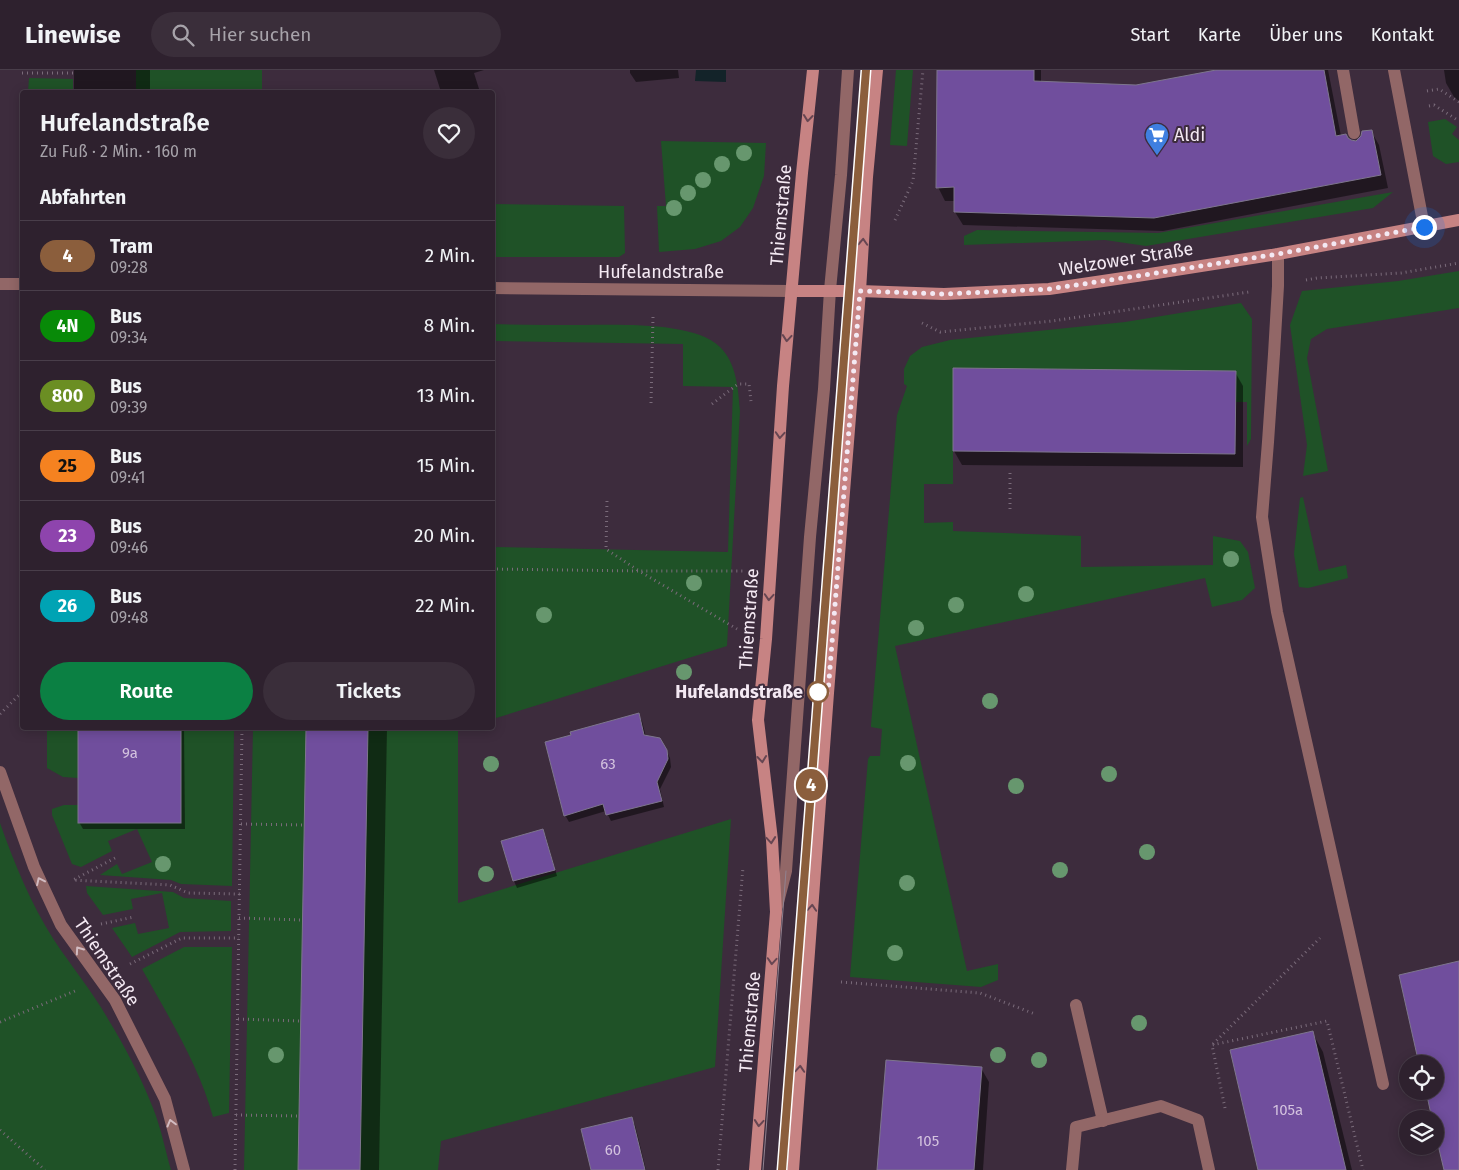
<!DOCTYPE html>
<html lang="de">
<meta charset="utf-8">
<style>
:root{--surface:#2e212e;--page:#3a2e3a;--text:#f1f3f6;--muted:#a7a3aa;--line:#493e4a;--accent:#0b8043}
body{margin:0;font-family:"Fira Sans",sans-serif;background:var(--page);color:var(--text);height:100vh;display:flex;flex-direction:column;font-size:19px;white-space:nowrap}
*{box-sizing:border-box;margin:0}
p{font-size:16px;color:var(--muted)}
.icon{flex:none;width:28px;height:28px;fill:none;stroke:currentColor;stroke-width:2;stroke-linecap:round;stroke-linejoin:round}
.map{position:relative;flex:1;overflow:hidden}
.side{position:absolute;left:20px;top:20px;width:475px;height:640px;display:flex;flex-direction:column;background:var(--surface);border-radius:5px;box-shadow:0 2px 12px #0003,0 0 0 1px var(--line)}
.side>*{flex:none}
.badge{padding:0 10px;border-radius:16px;font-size:18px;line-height:32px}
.controls{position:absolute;left:1399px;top:985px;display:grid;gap:10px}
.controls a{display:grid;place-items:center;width:45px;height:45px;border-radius:50%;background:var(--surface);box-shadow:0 2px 12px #0003,0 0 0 1px var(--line);font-size:25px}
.you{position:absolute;width:25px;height:25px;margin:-12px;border:4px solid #fff;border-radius:50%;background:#1a73e8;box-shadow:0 0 0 8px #1a73e833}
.map>.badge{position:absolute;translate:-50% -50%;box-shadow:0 0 0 2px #fff}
h2{padding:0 20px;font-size:19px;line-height:45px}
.round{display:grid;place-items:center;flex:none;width:52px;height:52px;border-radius:26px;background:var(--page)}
.headline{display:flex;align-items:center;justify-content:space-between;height:85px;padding:0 20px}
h1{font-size:24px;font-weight:600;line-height:38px}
.primary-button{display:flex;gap:10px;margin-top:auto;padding:10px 20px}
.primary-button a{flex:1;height:58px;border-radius:30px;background:var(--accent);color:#fff;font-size:20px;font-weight:600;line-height:58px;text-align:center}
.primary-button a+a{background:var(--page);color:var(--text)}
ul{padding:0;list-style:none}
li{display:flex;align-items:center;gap:15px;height:70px;padding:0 20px;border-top:1px solid var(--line)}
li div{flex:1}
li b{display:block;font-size:19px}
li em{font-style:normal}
li .badge{min-width:55px;font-weight:700;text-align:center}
header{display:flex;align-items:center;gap:30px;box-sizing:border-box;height:70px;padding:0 25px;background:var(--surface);border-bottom:1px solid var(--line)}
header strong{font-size:24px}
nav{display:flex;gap:28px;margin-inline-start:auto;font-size:18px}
.search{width:350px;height:45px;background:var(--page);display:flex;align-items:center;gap:12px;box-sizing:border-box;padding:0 18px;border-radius:28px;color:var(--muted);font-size:19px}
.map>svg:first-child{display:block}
</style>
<header>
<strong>Linewise</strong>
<div class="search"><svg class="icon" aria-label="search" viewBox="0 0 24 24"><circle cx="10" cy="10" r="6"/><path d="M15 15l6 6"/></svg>Hier suchen</div>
<nav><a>Start</a><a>Karte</a><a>Über uns</a><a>Kontakt</a></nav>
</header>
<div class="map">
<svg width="1459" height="1100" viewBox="0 0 1459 1100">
<rect width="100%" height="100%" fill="#3d2c3d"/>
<g fill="#1f5227">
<rect x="136" y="0" width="126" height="22"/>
<path d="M 896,0 L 913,0 L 907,76 L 890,75 Z"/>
<path d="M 29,8 L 73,9 L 73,22 L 28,22 Z"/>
<path d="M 1445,49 L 1457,57 L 1452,64 L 1459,70 L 1459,92 L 1446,94 L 1433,86 L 1428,52 Z"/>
<path d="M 661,71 L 766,73 L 764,106 L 753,138 L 740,157 L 721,171 L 695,179 L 659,182 L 657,136 L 666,136 Z"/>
<path d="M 1393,122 L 1373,138 L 1146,176 L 1105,170 L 964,175 L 964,166 L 977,160 L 1158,163 Z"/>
<path d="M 493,134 L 624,136 L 625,183 L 619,187 L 493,187 Z"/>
<path d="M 1459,201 L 1459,238 L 1327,259 L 1311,269 L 1307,288 L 1328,401 L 1303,406 L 1307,375 L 1290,255 L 1302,221 L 1398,211 Z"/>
<path d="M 1241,233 L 1252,249 L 1251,369 L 1247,376 L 1247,332 L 1236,332 L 1236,301 L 953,298 L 953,414 L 924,414 L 924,453 L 953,452 L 953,461 L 1081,466 L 1081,497 L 1213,495 L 1213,466 L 1240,471 L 1248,482 L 1255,518 L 1242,530 L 1212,537 L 1205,508 L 895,576 L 967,901 L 998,894 L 998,910 L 981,917 L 850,907 L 868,689 L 870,686 L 880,686 L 882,659 L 871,657 L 871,655 L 897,345 L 907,316 L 904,314 L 904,299 L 910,286 L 922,277 L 950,270 L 1125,252 Z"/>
<path d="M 493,254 C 522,255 551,255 580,255 C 616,255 694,251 720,277 C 737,294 738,319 740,341 L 727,576 L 493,649 L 492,529 L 494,477 L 728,482 L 733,317 L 683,316 L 683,274 L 493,271 Z"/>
<path d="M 1303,427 L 1319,501 L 1346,495 L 1348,508 L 1308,518 L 1299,517 L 1294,484 L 1300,428 Z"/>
<path d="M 47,658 L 78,658 L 78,708 L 63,707 L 47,698 Z"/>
<path d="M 181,658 L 234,658 L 232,816 L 181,814 L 171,810 L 100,805 L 117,794 L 122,804 L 152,792 L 137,759 L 108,771 L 112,781 L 81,797 L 72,794 L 52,745 L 52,739 L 64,735 L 78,735 L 78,753 L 181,752 Z"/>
<path d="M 253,658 L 464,658 L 458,660 L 458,833 L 731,749 L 715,997 L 441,1071 L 438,1100 L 244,1100 Z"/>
<path d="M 0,753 C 14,793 31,834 54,870 C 72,897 92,921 108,949 C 125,977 141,1007 153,1038 C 161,1058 165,1079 171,1100 L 0,1100 Z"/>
<path d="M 86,816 L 173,822 L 184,828 L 231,831 L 231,861 L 180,862 L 132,887 L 112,858 L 135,853 L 138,864 L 169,858 L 162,823 L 131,829 L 133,839 L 103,845 L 87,823 Z"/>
<path d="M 184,877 L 232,877 L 229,1043 L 213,1047 C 199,995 168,946 142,899 Z"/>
</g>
<path fill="#132329" d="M 696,0 L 726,0 L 726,12 L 695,11 Z"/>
<g fill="#0007">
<rect x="74" y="0" width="76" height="22"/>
<path d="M 434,0 L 484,0 L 474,3 L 480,22 L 441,22 Z"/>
<path d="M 630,0 L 678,0 L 679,8 L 636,12 L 630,3 Z"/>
<path d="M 938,0 L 1041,0 L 1041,13 L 1136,16 L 1224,0 L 1328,0 L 1341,66 L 1356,72 L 1371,61 L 1379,75 L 1388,118 L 1163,161 L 963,155 L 955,142 L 955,131 L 945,131 L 938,117 Z"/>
<path d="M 1444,0 L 1459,0 L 1459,31 L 1454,27 L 1446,13 Z"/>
<path d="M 1235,302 L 1243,316 L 1243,397 L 962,395 L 954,381 Z"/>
<path d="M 638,645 L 642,651 L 646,667 L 664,676 L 670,688 L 671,697 L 660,719 L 664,737 L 611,751 L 606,741 L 569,752 L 565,745 Z"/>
<path d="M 79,658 L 184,658 L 185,759 L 83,759 L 79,752 Z"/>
<path d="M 307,658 L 387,658 L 379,1100 L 299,1100 Z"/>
<path d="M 543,761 L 546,767 L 557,806 L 517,818 L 514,811 L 503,772 Z"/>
<path d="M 1312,962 L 1323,982 L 1352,1100 L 1259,1100 Z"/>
<path d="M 981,998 L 989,1012 L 983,1100 L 878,1100 Z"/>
<path d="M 631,1048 L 635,1055 L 646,1100 L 592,1100 Z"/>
</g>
<g fill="#704e9d" stroke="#7e768d">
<path d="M 937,0 L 1034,0 L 1034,11 L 1136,15 L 1216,0 L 1324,0 L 1336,66 L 1346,64 L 1348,68 L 1351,70 L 1356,71 L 1361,66 L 1362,61 L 1372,60 L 1381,105 L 1154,148 L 954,142 L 954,117 L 936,118 Z"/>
<path d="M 953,298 L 1236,301 L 1235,384 L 953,381 Z"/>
<path d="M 639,643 L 644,665 L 660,668 L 667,680 L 668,689 L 657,712 L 662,731 L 606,745 L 603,734 L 564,746 L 545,672 L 571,665 L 570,662 Z"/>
<rect x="78" y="658" width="103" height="95"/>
<path d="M 306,658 L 368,658 L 360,1100 L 298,1100 Z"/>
<path d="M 543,759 L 555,800 L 513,811 L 501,771 Z"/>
<path d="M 1459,891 L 1459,1100 L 1444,1100 L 1435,1062 L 1435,1049 L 1432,1049 L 1426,1021 L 1435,1021 L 1435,994 L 1419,994 L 1399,905 Z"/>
<path d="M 1313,961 L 1346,1100 L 1258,1100 L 1230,980 Z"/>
<path d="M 886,990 L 982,997 L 974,1100 L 877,1100 Z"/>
<path d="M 632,1047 L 645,1100 L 591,1100 L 581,1059 Z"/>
</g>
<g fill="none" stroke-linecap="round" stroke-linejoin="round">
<g stroke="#7a6b7a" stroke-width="3" stroke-dasharray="1 4" stroke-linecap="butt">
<path d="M 22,3 L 73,3"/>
<path d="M 1427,21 L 1439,19 L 1459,32"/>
<path d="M 1429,36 L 1434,35 L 1459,51"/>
<path d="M 895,150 L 913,111 L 923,0"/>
<path d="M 1306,210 L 1317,208 L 1401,203 L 1459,193"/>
<path d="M 922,253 L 940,262 L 1052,251 L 1249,222"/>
<path d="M 651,333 L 653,247"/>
<path d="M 712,334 L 738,314 L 749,314 L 751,331"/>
<path d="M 607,431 L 606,479 L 639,501 L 743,501"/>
<path d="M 1010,439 L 1010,401"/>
<path d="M 492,499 L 639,501 L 737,559"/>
<path d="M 0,644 L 22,622"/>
<path d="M 251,658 L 306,659"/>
<path d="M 241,754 L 304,755"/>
<path d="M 115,788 L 73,810 L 170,815 L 188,823 L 240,824"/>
<path d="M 239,848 L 302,850"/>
<path d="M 101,854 L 134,847"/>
<path d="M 130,894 L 182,868 L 239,868"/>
<path d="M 841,912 L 980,923 L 1035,944"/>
<path d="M 238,949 L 300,951"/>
<path d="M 0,952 L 75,921"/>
<path d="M 1213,974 L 1320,868"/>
<path d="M 1225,1038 L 1212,975 L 1327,951 L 1363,1100"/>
<path d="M 236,1045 L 299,1046"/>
<path d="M 0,1060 L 45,1100"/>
<path d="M 235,1100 L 242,658"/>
<path d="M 718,1100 L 743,797"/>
</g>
<g stroke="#926767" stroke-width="12">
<path d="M 1343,0 L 1354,63"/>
<path d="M 1278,184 L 1278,216 L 1274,284 L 1268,372 L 1262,447 L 1277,542 L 1383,1014"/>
<path d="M 777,836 L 786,801 L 810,467 L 824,319 L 830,220 L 841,105 L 848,0"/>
<path d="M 1076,935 L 1103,1051"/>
<path d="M 1072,1100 L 1076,1057 L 1161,1036 L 1198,1050 L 1209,1100"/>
</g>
<g stroke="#926767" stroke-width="12">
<path d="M 1394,0 L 1424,157"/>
<path d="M 0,214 L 22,214"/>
<path d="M 492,218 L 792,221"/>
<path d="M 0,702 L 34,797 L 61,855 L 115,930 L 165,1029 L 184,1100"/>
</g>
<g stroke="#c78383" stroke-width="12">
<path d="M 792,221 L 860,221 L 944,224 L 1049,219 L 1150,204 L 1278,184 L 1459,150"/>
<path d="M 755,1100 L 776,842 L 772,770 L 758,650 L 766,569 L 783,316 L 802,103 L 813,0"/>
<path d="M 793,1100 L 828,623 L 860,221 L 867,107 L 877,0"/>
</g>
<g stroke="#918290" stroke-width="1">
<path d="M 763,1100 L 786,801"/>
<path d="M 782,1100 L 866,0"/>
</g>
</g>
<g fill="#67976e">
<circle cx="744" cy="83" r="8"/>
<circle cx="722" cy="94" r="8"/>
<circle cx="703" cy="110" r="8"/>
<circle cx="688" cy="123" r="8"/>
<circle cx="674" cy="138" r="8"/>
<circle cx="1231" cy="489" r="8"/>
<circle cx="694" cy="513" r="8"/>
<circle cx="1026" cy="524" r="8"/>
<circle cx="956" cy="535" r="8"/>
<circle cx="544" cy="545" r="8"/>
<circle cx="916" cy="558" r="8"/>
<circle cx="684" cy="602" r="8"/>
<circle cx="990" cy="631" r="8"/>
<circle cx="908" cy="693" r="8"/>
<circle cx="491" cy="694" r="8"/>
<circle cx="1109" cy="704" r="8"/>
<circle cx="1016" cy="716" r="8"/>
<circle cx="1147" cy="782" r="8"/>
<circle cx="163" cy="794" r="8"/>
<circle cx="1060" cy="800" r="8"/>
<circle cx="486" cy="804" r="8"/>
<circle cx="907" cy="813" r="8"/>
<circle cx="895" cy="883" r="8"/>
<circle cx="1139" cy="953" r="8"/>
<circle cx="276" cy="985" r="8"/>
<circle cx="998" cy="985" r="8"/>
<circle cx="1039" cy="990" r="8"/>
</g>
<defs><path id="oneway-chevron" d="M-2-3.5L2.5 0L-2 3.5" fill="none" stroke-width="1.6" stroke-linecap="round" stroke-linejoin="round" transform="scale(1.25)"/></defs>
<g stroke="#664652">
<use href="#oneway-chevron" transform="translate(808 48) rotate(96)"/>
<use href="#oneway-chevron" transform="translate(863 172) rotate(-87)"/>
<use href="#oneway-chevron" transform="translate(787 268) rotate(95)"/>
<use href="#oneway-chevron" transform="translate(780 365) rotate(94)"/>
<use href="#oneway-chevron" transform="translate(769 527) rotate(94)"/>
<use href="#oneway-chevron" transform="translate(762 689) rotate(84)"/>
<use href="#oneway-chevron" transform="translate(771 770) rotate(85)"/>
<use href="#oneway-chevron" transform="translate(812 838) rotate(-86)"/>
<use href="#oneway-chevron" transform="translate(772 891) rotate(94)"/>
<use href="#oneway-chevron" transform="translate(800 999) rotate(-86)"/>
<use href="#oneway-chevron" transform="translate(759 1053) rotate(95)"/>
</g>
<g stroke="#d2bcc2">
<use href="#oneway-chevron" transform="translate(40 811) rotate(-115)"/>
<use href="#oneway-chevron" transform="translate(79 880) rotate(-125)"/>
<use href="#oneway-chevron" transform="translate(171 1053) rotate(-105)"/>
</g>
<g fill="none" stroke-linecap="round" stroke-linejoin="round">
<defs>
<path id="line" d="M 782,1100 L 866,0"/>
</defs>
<use href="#line" stroke="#fff" stroke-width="11"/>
<use href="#line" stroke="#8b5e3c" stroke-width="8"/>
<path stroke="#f4e9f3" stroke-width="5" stroke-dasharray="0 9" d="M 818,622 L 828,623 L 860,221 L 944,224 L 1049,219 L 1150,204 L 1278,184 L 1424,157"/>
</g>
<defs>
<symbol id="supermarket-pin" viewBox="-11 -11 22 30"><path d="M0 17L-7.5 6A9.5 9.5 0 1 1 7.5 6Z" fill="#3f7fe0" stroke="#3d2c3d"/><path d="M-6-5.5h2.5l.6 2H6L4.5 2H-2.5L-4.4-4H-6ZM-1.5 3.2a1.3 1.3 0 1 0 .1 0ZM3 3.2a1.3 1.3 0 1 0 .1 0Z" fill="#fff"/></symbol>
</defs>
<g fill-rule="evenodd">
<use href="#supermarket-pin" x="1143" y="51" width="28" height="38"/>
</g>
<circle fill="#fff" stroke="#8b5e3c" stroke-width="2.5" cx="818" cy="622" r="10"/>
<g text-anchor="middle" stroke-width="4" stroke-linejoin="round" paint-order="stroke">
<g font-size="15" fill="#d3c2de">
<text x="130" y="688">9a</text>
<text x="608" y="699">63</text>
<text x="1288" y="1045">105a</text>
<text x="928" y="1076">105</text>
<text x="613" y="1085">60</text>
</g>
<g font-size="18" fill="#f4e9f3" stroke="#3d2c3d" text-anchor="start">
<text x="1174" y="71">Aldi</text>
</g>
<g font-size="18" fill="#f4e9f3" stroke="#3d2c3d">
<text transform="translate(781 145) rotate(-85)" y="6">Thiemstraße</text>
<text transform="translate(1126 189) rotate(-9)" y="6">Welzower Straße</text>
<text x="661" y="208">Hufelandstraße</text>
<text transform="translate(749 549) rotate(-86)" y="6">Thiemstraße</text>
<text transform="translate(107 892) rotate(56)" y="6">Thiemstraße</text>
<text transform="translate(750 952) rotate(-85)" y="6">Thiemstraße</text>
</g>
<g font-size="18" font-weight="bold" fill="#f4e9f3" stroke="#3d2c3d" text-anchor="end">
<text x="803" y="628">Hufelandstraße</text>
</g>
</g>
</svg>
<div class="controls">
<a><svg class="icon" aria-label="locate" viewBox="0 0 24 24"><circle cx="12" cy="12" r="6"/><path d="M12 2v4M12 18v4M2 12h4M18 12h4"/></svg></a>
<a><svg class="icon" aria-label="layers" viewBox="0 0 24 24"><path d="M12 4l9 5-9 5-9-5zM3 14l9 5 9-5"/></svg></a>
</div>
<div class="you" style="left:1424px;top:157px"></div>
<b class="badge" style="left:811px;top:715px;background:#8b5e3c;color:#fff">4</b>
<section class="side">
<div class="headline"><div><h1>Hufelandstraße</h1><p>Zu Fuß · 2 Min. · 160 m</p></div><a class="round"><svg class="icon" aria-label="heart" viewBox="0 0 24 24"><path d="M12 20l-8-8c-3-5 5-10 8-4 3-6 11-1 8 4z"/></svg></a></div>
<h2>Abfahrten</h2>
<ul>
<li><span class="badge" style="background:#8b5e3c;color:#fff">4</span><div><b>Tram</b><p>09:28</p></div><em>2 Min.</em></li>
<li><span class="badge" style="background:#088a08;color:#fff">4N</span><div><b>Bus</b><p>09:34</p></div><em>8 Min.</em></li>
<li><span class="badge" style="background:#6b8e23;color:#fff">800</span><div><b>Bus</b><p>09:39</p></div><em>13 Min.</em></li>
<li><span class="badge" style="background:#f58220;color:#111">25</span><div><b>Bus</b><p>09:41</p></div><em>15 Min.</em></li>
<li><span class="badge" style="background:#8e44ad;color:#fff">23</span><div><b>Bus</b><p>09:46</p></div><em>20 Min.</em></li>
<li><span class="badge" style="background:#00a3b4;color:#fff">26</span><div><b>Bus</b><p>09:48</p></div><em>22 Min.</em></li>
</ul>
<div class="primary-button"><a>Route</a><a>Tickets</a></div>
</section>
</div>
